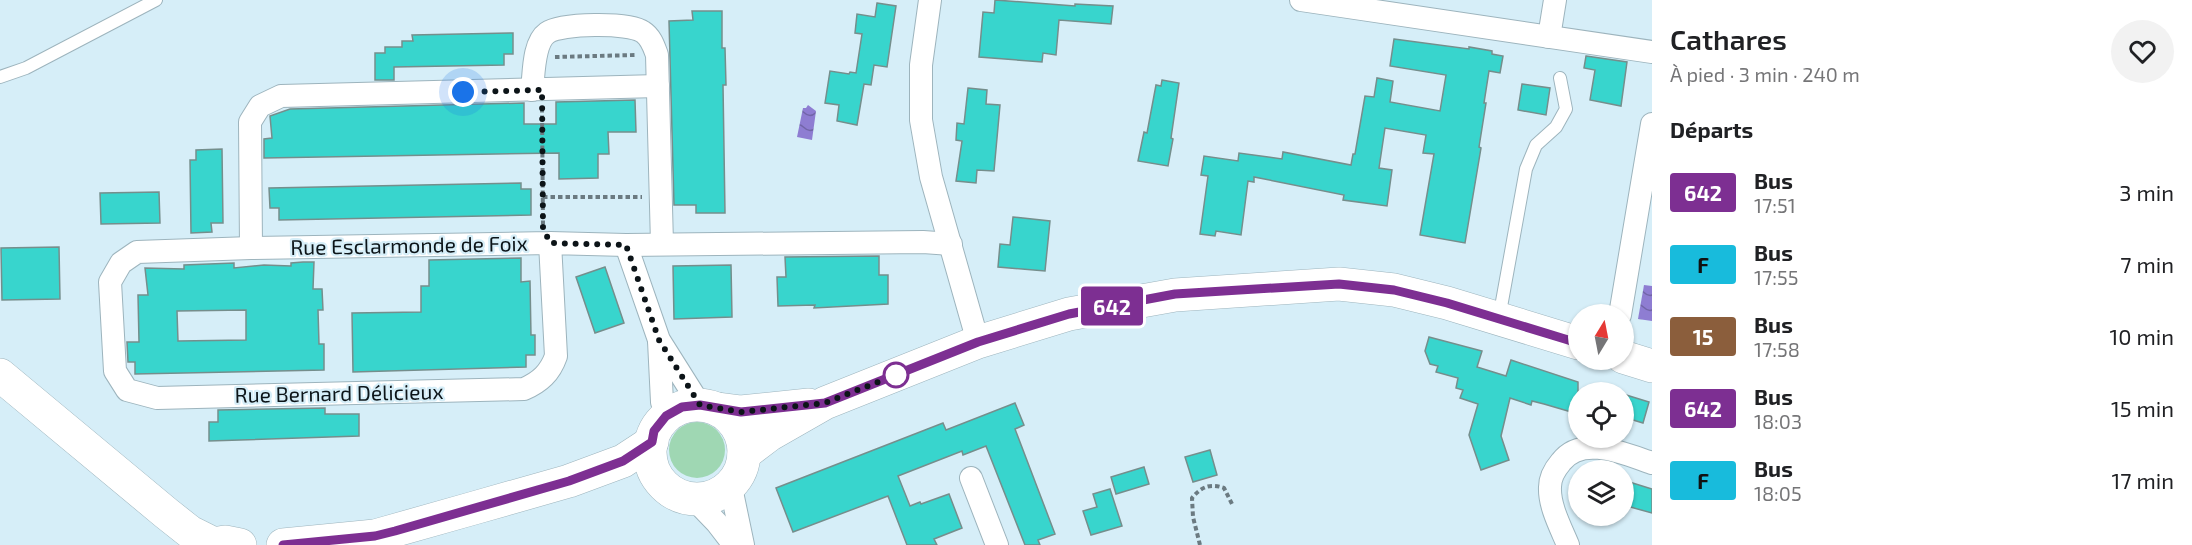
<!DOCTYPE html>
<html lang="fr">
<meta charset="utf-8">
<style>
:root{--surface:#fff;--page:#f2f2f2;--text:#202124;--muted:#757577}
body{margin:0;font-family:"Exo 2",sans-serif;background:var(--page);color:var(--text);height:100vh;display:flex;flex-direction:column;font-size:22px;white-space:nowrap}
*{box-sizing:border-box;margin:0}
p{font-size:20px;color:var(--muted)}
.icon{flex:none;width:33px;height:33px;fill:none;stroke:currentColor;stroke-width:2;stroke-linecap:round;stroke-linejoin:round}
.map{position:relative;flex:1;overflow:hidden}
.drawer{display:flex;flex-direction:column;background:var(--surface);width:540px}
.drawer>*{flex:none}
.badge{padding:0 12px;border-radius:4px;font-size:21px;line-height:39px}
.needle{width:39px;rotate:10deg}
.fabs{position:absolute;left:1568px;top:304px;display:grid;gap:12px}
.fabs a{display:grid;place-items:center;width:66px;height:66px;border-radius:50%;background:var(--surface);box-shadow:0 2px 4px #0004;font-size:30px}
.you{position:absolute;width:30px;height:30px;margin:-15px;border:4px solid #fff;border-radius:50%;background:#1a73e8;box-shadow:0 0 0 9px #1a73e833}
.map>.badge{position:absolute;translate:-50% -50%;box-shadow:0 0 0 3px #fff}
h2{padding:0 18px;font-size:22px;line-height:54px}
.round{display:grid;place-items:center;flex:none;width:63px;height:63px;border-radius:32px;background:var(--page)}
.summary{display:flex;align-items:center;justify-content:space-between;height:102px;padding:0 18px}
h1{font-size:28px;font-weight:600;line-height:45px}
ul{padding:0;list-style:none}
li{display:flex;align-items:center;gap:18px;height:72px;padding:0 18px}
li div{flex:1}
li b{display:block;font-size:22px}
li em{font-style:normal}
li .badge{min-width:66px;font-weight:700;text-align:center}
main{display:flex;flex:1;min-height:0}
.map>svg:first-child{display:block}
</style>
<main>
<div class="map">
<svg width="1652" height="545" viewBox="0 0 1652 545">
<defs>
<pattern id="water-waves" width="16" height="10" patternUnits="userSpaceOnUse" patternTransform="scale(1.5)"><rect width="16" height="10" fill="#8e7dd2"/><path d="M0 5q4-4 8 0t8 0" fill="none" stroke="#7265a9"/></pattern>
</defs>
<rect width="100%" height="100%" fill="#d6eef8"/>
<circle fill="#9fd7b3" cx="697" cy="450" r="28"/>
<g fill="url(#water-waves)">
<path d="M 808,105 L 816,111 L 812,140 L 797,137 L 803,108 L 806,108 Z"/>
<path d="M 1644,285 L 1652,286 L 1652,321 L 1638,319 Z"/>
</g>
<g fill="#38d5cd" stroke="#758e8c" stroke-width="1.5" fill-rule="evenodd">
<path d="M 995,0 L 1075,6 L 1075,4 L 1113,6 L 1111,24 L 1059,20 L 1056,55 L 1043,53 L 1042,62 L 979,57 L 983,12 L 994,13 Z"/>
<path d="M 877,3 L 896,6 L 887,67 L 874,65 L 871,85 L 864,84 L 857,125 L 837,121 L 839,105 L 825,103 L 830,71 L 849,74 L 850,72 L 856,73 L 862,34 L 855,33 L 857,14 L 875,17 Z"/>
<path d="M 692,11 L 722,11 L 722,48 L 725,48 L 726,85 L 723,85 L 725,213 L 696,213 L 696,205 L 674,205 L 669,21 L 693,20 Z"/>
<path d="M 513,33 L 513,54 L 504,54 L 504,65 L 394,67 L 394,80 L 375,80 L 375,53 L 385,53 L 385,47 L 402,47 L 402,41 L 413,41 L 412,35 Z"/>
<path d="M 1394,39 L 1469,49 L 1469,47 L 1492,51 L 1492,54 L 1503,56 L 1500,73 L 1489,71 L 1484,103 L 1486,103 L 1479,147 L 1481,148 L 1465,243 L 1420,235 L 1434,154 L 1423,153 L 1426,135 L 1385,128 L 1379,168 L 1392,170 L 1387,206 L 1343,200 L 1344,195 L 1254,177 L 1254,182 L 1248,181 L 1241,235 L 1216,231 L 1215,236 L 1200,234 L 1208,176 L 1201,175 L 1204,156 L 1238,161 L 1239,153 L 1282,159 L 1283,152 L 1351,165 L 1353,154 L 1355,154 L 1365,96 L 1374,97 L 1377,78 L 1393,81 L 1390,102 L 1440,111 L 1446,75 L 1390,66 Z"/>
<path d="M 1586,56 L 1627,62 L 1621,106 L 1590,100 L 1595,70 L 1584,68 Z"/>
<path d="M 1162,80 L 1179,83 L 1171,138 L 1173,139 L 1168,166 L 1138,161 L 1144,132 L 1147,133 L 1156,85 L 1161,86 Z"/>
<path d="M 1522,84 L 1550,88 L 1546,115 L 1518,110 Z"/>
<path d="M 968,88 L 987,90 L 986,104 L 1000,105 L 994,171 L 977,170 L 976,183 L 956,181 L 962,141 L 956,140 L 957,123 L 964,124 Z"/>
<path d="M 635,100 L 636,132 L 608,132 L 609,154 L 598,154 L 598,178 L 559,179 L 559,153 L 264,158 L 264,139 L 272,138 L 270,116 L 290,109 L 524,103 L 524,124 L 556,124 L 556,102 Z"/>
<path d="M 222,149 L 223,223 L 211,223 L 212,232 L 191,233 L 190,160 L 196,160 L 196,150 Z"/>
<path d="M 521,183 L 521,189 L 531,189 L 531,215 L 279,220 L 279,208 L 270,208 L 269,188 Z"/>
<path d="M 159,192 L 160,223 L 101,224 L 100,193 Z"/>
<path d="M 1013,217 L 1050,221 L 1045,271 L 998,267 L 1000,244 L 1010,245 Z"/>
<path d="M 59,247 L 60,299 L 2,300 L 1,248 Z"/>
<path d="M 879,256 L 879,275 L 888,275 L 888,304 L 814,308 L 815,305 L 778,306 L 777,277 L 786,277 L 785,257 Z"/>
<path d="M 521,258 L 521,282 L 530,281 L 531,335 L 535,335 L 535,355 L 526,355 L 526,367 L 353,372 L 352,313 L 421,312 L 421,286 L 429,286 L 429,260 Z"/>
<path d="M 303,262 L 314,262 L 313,289 L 322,289 L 323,310 L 318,310 L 319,344 L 324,344 L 324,370 L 135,374 L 135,362 L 128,362 L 127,342 L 139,342 L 138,295 L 148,295 L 145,268 L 184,269 L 184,265 L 234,263 L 234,268 L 264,265 L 291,266 L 291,263 ZM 246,310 L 246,340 L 178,341 L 177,311 Z"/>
<path d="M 731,265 L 732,317 L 674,319 L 673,266 Z"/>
<path d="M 605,267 L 624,323 L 595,333 L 576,277 Z"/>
<path d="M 1429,337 L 1482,351 L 1477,367 L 1506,376 L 1511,360 L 1578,382 L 1578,414 L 1544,404 L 1532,401 L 1531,405 L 1510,398 L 1501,436 L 1509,460 L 1481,470 L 1469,435 L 1478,404 L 1460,398 L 1463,390 L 1456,388 L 1458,378 L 1436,372 L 1438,366 L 1430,364 L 1425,351 Z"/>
<path d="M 1623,394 L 1649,402 L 1643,423 L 1623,417 Z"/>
<path d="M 1015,403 L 1024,425 L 1015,429 L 1055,534 L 1038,540 L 1040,545 L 1025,545 L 986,446 L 963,455 L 962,451 L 898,476 L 910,506 L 920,502 L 921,504 L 949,494 L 962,528 L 934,539 L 937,545 L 907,545 L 888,496 L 793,532 L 776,488 L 943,423 L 946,430 Z"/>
<path d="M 325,408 L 325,414 L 359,414 L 359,436 L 209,441 L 209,422 L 218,422 L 218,410 Z"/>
<path d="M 1210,450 L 1217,475 L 1193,482 L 1185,457 Z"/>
<path d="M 1144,467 L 1149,484 L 1116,494 L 1111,477 Z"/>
<path d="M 1623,480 L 1652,489 L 1652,513 L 1623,505 Z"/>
<path d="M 1110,489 L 1122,526 L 1091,535 L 1083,511 L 1097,507 L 1093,494 Z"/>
</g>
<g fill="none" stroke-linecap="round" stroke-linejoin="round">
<defs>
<g id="lane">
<path d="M 0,77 L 26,68 L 156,0"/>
<path d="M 1499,318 L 1526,169 L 1536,145 L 1556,127 L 1566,109 L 1560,78"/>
</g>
<g id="street">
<path d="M 930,0 L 921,65 L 921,120 L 931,177 L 978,342"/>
<path d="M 1301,0 L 1652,52"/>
<path d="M 1549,37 L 1555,0"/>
<path d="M 532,90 C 534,74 533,43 547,33 C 561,23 629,22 643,32 C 651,37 654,47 657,55 L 662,244"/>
<path d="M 550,243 L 556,356 C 550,373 540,382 524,389 L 157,398 L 127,390 L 115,371 L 110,282 L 121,263 L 137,252 L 251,248 L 550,243 L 626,245 L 923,242 L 951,244"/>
<path d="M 626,245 L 659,340 L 700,405"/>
<path d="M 251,248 L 250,122 L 260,106 L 281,96 L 658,86"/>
<path d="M 1620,315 L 1652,124"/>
<path d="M 659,341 L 662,402 L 666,416"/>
<path d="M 971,478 L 997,545"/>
<path d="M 729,487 L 733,497 L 743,545"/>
<path d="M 694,499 L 717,523 L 734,545"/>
<path d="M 1568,545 C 1561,528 1549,506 1550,487 C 1550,478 1555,469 1561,462 C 1582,434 1625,454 1652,463"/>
</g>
<g id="primary">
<path d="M 1623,357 L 1652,366"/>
<circle cx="697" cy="452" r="47"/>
<path d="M 718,409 L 741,412 L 809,405"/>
<path d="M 744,454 L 769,435 L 825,403 L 978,342 L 1069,314 L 1175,295 L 1339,284 L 1394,290 L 1447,303 L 1578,343"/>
<path d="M 208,545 L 225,542 L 240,545"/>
<path d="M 283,545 L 375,536 L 474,508 L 569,481 L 623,461 L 652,442"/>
</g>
<path id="highway" d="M 0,375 L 166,513 L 190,532 L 212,543"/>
</defs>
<use href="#lane" stroke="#9db4bd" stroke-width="14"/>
<use href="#street" stroke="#9db4bd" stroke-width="24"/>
<use href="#primary" stroke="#9db4bd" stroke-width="34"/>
<use href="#highway" stroke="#9db4bd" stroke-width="34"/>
<g stroke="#6b7a81" stroke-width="4" stroke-dasharray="4.5 3" stroke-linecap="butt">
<path d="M 555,57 L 635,55"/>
<path d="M 542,108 L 543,224"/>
<path d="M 543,197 L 642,197"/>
<path d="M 1200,545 L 1193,517 L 1192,498 C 1201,487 1210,483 1224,488 L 1233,506"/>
</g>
<use href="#lane" stroke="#fff" stroke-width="12"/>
<use href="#street" stroke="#fff" stroke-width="22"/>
<use href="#primary" stroke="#fff" stroke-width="33"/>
<use href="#highway" stroke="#fff" stroke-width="33"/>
</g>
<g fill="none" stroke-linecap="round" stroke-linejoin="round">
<defs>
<path id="line" d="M 283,545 L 375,536 L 395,531 L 569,481 L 623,461 L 652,442 L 654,431 L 666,416 L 682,407 L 700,405 L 741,412 L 825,403 L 978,342 L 1069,314 L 1175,294 L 1339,284 L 1394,290 L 1447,303 L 1578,343"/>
</defs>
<use href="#line" stroke="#fff" stroke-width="14"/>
<use href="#line" stroke="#7d2f92" stroke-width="9"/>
<path stroke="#0c1418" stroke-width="6" stroke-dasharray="0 10.8" d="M 463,92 L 542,90 L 543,228 L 550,243 L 626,245 L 659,340 L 700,405 L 741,412 L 825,403 L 898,374 L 896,375"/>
</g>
<circle fill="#fff" stroke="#7d2f92" stroke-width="3" cx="896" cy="375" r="12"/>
<g text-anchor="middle" stroke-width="4.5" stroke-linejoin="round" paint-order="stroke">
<g font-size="21" fill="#0c1418" stroke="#d6eef8">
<text transform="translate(409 246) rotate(-1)" y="7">Rue Esclarmonde de Foix</text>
<text transform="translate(339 394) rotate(-1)" y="7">Rue Bernard Délicieux</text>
</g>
</g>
</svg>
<div class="fabs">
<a><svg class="needle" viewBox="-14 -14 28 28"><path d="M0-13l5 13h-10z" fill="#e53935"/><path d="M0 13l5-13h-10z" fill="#757577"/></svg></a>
<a><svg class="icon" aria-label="locate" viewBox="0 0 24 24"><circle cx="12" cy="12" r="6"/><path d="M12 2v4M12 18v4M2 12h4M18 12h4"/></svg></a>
<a><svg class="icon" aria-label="layers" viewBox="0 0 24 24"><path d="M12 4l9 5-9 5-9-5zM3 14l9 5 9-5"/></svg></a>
</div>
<div class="you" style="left:463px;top:92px"></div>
<b class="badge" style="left:1112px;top:306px;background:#7d2f92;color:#fff">642</b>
</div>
<section class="drawer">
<div class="summary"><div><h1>Cathares</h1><p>À pied · 3 min · 240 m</p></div><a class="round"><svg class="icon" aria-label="heart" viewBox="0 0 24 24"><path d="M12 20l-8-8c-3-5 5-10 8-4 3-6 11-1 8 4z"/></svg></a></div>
<h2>Départs</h2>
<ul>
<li><span class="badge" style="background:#7d2f92;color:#fff">642</span><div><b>Bus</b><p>17:51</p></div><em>3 min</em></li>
<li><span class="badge" style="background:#18bbdc;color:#111">F</span><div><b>Bus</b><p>17:55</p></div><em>7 min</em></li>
<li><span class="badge" style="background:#8b5e3c;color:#fff">15</span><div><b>Bus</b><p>17:58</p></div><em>10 min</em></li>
<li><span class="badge" style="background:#7d2f92;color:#fff">642</span><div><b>Bus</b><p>18:03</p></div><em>15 min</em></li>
<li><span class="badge" style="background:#18bbdc;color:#111">F</span><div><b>Bus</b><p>18:05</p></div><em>17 min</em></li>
</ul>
</section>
</main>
